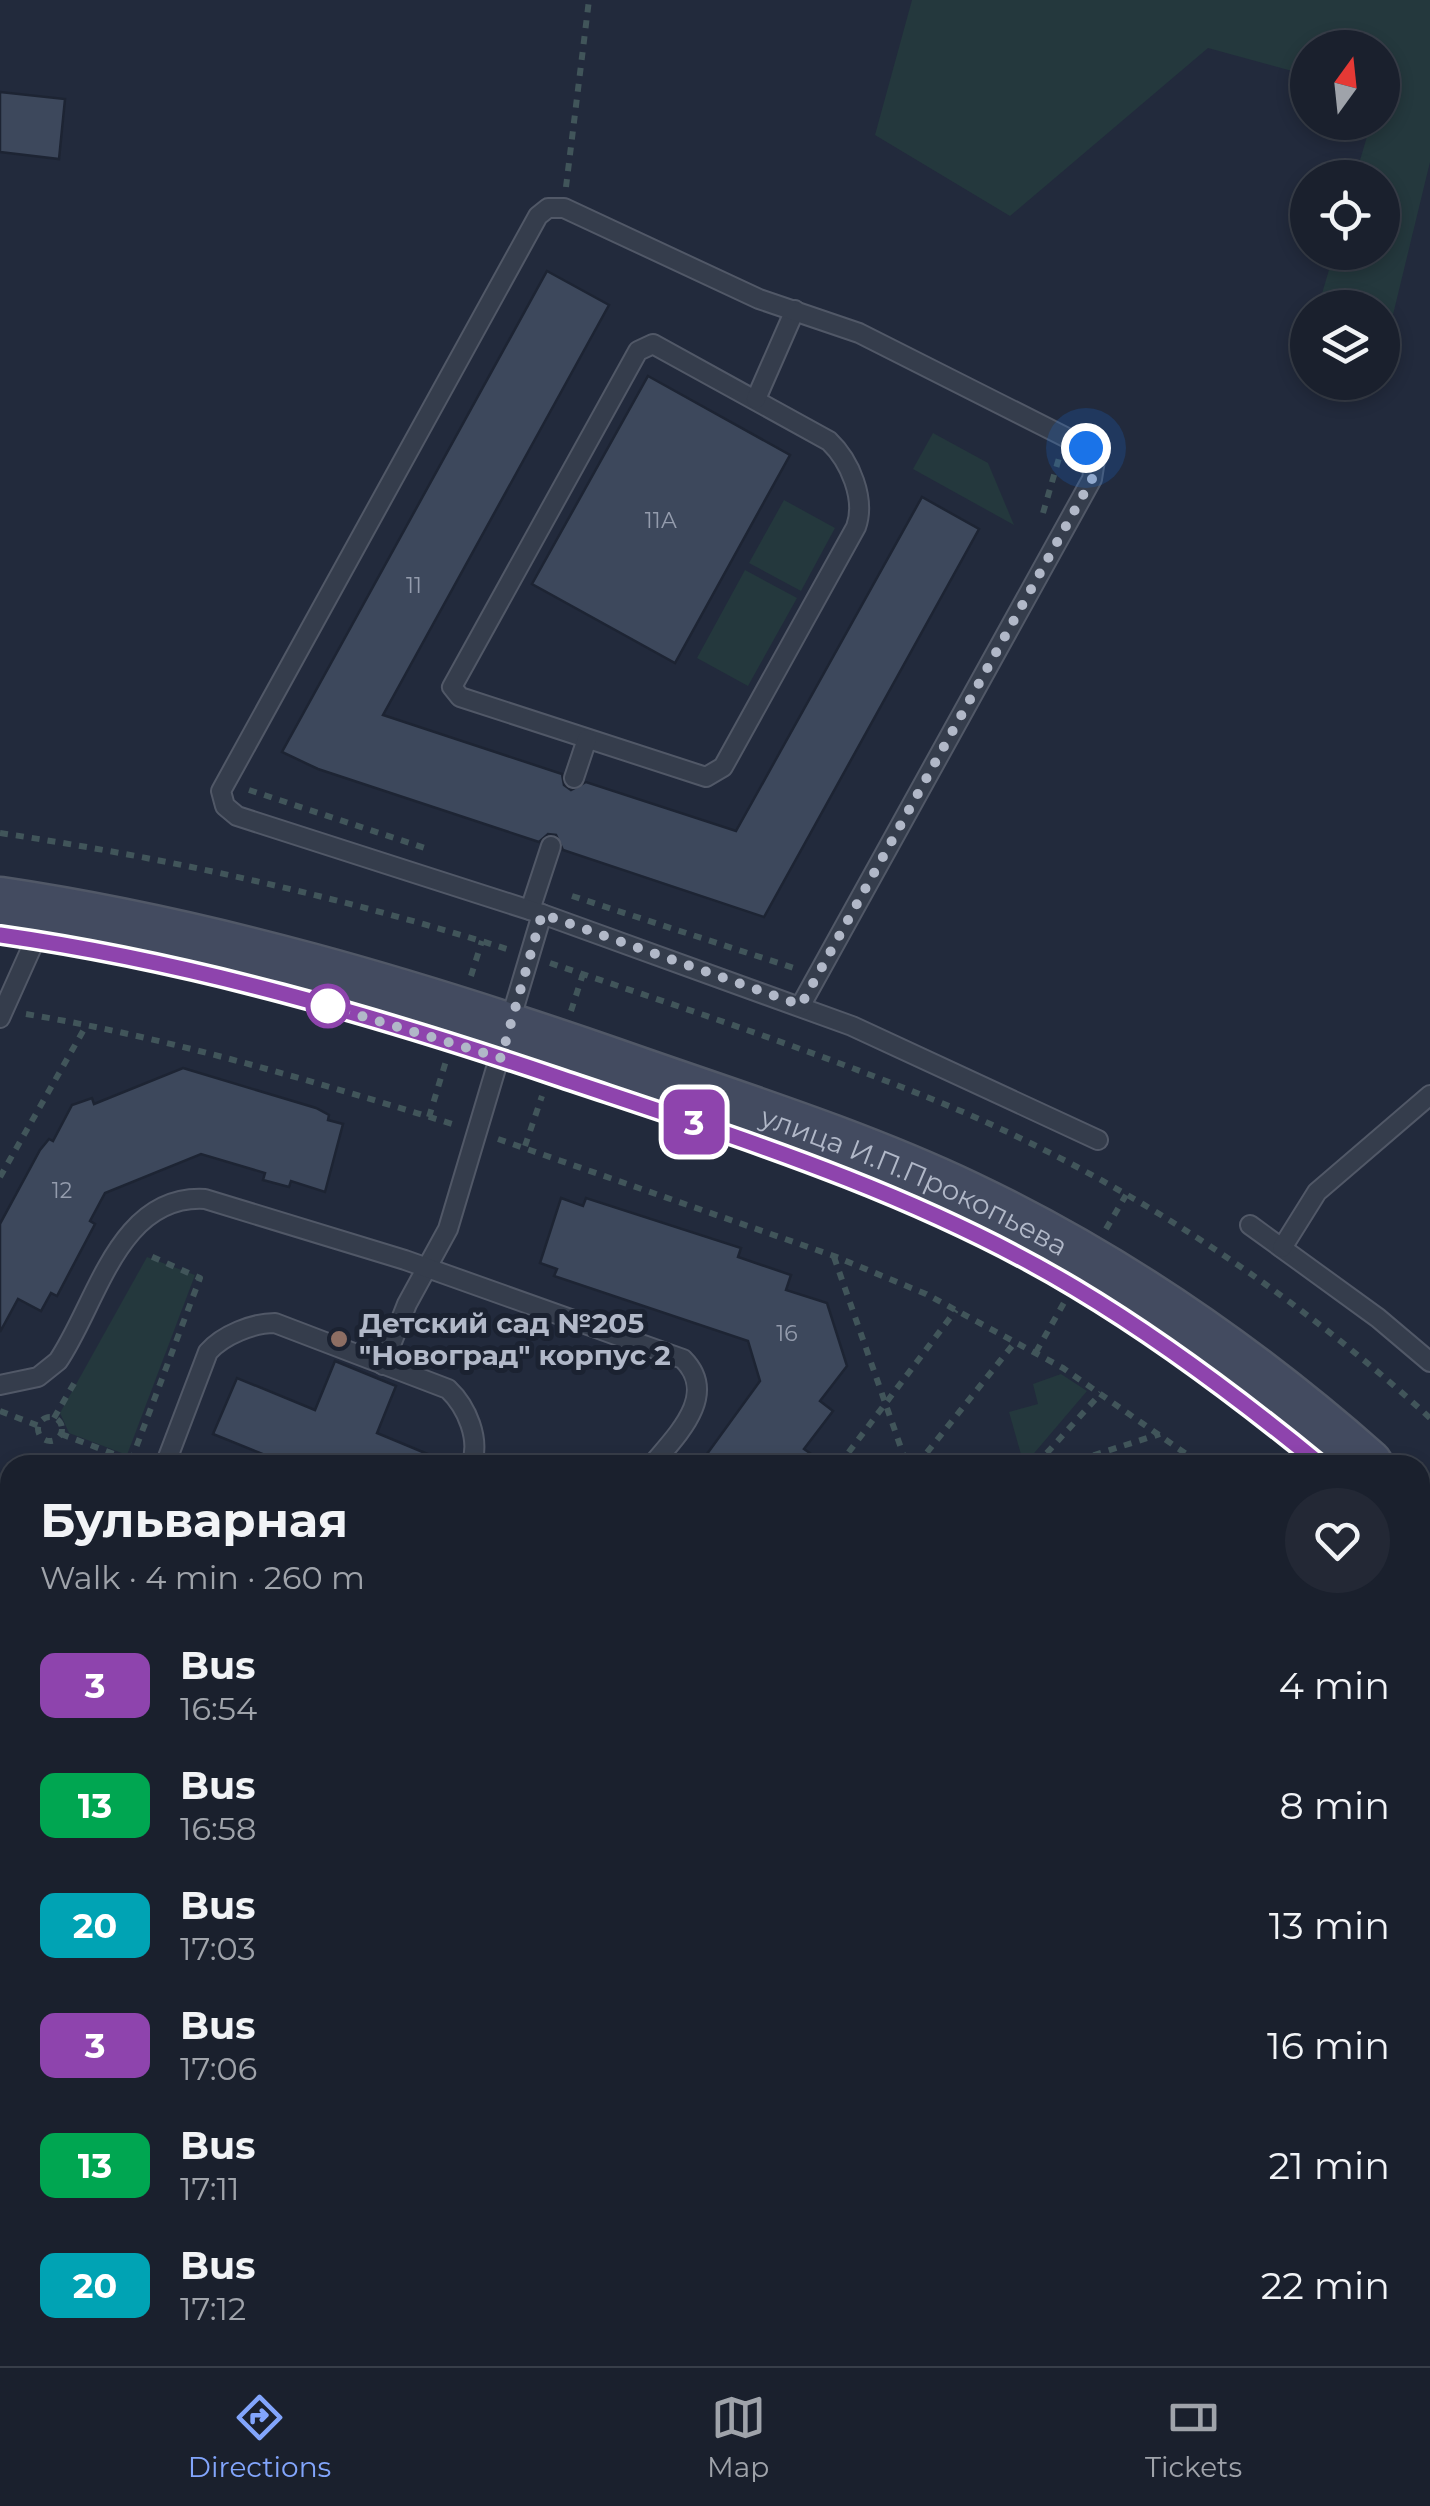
<!DOCTYPE html>
<meta charset="utf-8">
<style>
:root{--surface:#1a202d;--page:#232835;--text:#f1f3f6;--muted:#9fa3aa;--line:#383e49;--accent:#82a5fc}
body{margin:0;font-family:Montserrat,sans-serif;background:var(--page);color:var(--text);height:100vh;display:flex;flex-direction:column;font-size:38px;white-space:nowrap}
*{box-sizing:border-box;margin:0}
p{font-size:32px;color:var(--muted)}
.icon{flex:none;width:55px;height:55px;fill:none;stroke:currentColor;stroke-width:2;stroke-linecap:round;stroke-linejoin:round}
.map{position:relative;flex:1;overflow:hidden}
.drawer{position:absolute;left:0px;top:1455px;width:1430px;height:912px;display:flex;flex-direction:column;background:var(--surface);border-radius:30px 30px 0 0;box-shadow:0 5px 15px #0003,0 0 0 2px var(--line)}
.drawer>*{flex:none}
.badge{padding:0 20px;border-radius:15px;font-size:35px;line-height:65px}
.needle{width:65px;rotate:15deg}
.buttons{position:absolute;left:1290px;top:30px;display:grid;gap:20px}
.buttons a{display:grid;place-items:center;width:110px;height:110px;border-radius:50%;background:var(--surface);box-shadow:0 5px 15px #0003,0 0 0 2px var(--line);font-size:50px}
.you{position:absolute;width:50px;height:50px;margin:-25px;border:8px solid #fff;border-radius:50%;background:#1a73e8;box-shadow:0 0 0 15px #1a73e833}
.map>.badge{position:absolute;translate:-50% -50%;box-shadow:0 0 0 5px #fff}
.round{display:grid;place-items:center;flex:none;width:105px;height:105px;border-radius:52px;background:var(--page)}
.summary{display:flex;align-items:center;justify-content:space-between;height:170px;padding:0 40px}
h1{font-size:48px;font-weight:700;line-height:75px}
ul{padding:0;list-style:none}
li{display:flex;align-items:center;gap:30px;height:120px;padding:0 40px}
li div{flex:1}
li b{display:block;font-size:38px}
li em{font-style:normal}
li .badge{min-width:110px;font-weight:700;text-align:center}
.tab-bar{display:flex;justify-content:space-around;align-items:center;height:140px;border-top:2px solid var(--line);background:var(--surface);font-size:28px;color:var(--muted)}
.tab-bar a{display:grid;justify-items:center;gap:5px}
.tab-bar .selected{color:var(--accent)}
.map>svg:first-child{display:block}
</style>
<div class="map">
<svg width="1430" height="2366" viewBox="0 0 1430 2366">
<rect width="100%" height="100%" fill="#222a3c"/>
<g fill="#24383d">
<path d="M 912,0 L 1430,0 L 1430,162 L 1383,356 L 1382,308 L 1318,307 L 1334,253 L 1382,252 L 1382,178 L 1355,177 L 1371,123 L 1382,122 L 1382,48 L 1308,48 L 1307,75 L 1208,48 L 1010,216 L 875,135 Z"/>
<path d="M 933,433 L 988,463 L 1014,525 L 913,469 Z"/>
<path d="M 784,500 L 835,528 L 801,591 L 749,563 Z"/>
<path d="M 745,570 L 797,598 L 748,686 L 697,658 Z"/>
<path d="M 147,1257 L 195,1275 L 127,1455 L 69,1433 L 60,1413 Z"/>
<path d="M 1061,1374 L 1087,1391 L 1024,1465 L 1009,1412 L 1038,1404 L 1033,1384 Z"/>
<path d="M 0,1809 L 10,1813 L 10,2152 L 0,2148 Z"/>
<path d="M 82,2358 L 270,2358 L 266,2366 L 103,2366 Z"/>
<path d="M 326,2358 L 409,2358 L 405,2366 L 331,2366 Z"/>
</g>
<g fill="#3d485c" stroke="#1d2433" stroke-width="2.5">
<path d="M 0,92 L 65,99 L 59,159 L 0,152 Z"/>
<path d="M 547,271 L 609,305 L 383,715 L 562,774 L 564,785 L 571,790 L 586,782 L 736,831 L 922,497 L 979,529 L 764,917 L 563,850 L 556,835 L 548,834 L 539,842 L 318,769 L 282,752 Z"/>
<path d="M 648,376 L 790,455 L 675,663 L 532,584 Z"/>
<path d="M 183,1068 L 316,1108 L 329,1115 L 328,1120 L 343,1124 L 325,1192 L 291,1181 L 289,1187 L 263,1180 L 265,1173 L 201,1154 L 105,1193 L 90,1221 L 95,1224 L 57,1296 L 51,1293 L 41,1311 L 18,1299 L 0,1332 L 0,1224 L 40,1150 L 49,1139 L 53,1141 L 72,1105 L 92,1098 L 94,1104 Z"/>
<path d="M 561,1198 L 583,1206 L 586,1198 L 741,1248 L 738,1257 L 791,1275 L 786,1290 L 827,1303 L 847,1366 L 820,1401 L 833,1411 L 804,1449 L 827,1465 L 699,1465 L 760,1381 L 748,1341 L 554,1276 L 557,1269 L 540,1263 Z"/>
<path d="M 335,1361 L 396,1386 L 377,1433 L 454,1465 L 290,1465 L 213,1434 L 237,1378 L 315,1410 Z"/>
</g>
<g fill="none" stroke-linecap="round" stroke-linejoin="round">
<defs>
<g id="lane">
<path d="M 653,344 L 829,441 C 850,461 866,499 856,527 L 723,767 L 706,777 L 460,697 L 452,687 L 638,351 Z"/>
<path d="M 756,399 L 795,310"/>
<path d="M 574,778 L 587,739"/>
<path d="M 530,910 L 551,846"/>
<path d="M 542,914 L 852,1026 L 1098,1140"/>
<path d="M 0,1018 L 35,940"/>
<path d="M 1250,1225 L 1378,1318 L 1430,1362"/>
<path d="M 1282,1248 L 1317,1192 L 1430,1095"/>
<path d="M 383,1365 L 407,1304 L 448,1229 L 542,914 L 237,816 L 225,806 L 221,791 L 538,216 L 548,208 L 564,208 L 759,299 L 859,333 L 1087,448 L 1095,460 L 1092,479 L 801,1005"/>
<path d="M 0,1385 L 38,1377 L 58,1361 C 97,1304 118,1194 205,1199 L 405,1260 L 683,1359 C 719,1395 677,1435 652,1465"/>
<path d="M 165,1465 L 208,1352 C 223,1335 253,1323 275,1323 L 448,1389 C 467,1407 481,1440 471,1465"/>
<path d="M 0,1502 L 10,1506"/>
<path d="M 1420,1762 L 1430,1753"/>
<path d="M 1420,1904 L 1430,1920"/>
<path d="M 1420,2186 L 1430,2179"/>
<path d="M 1025,2358 L 1036,2366"/>
<path d="M 599,2366 L 603,2358"/>
<path d="M 908,2366 L 913,2358"/>
<path d="M 1180,2366 L 1186,2358"/>
</g>
<g id="secondary">
<path id="s1" d="M 0,903 C 209,934 414,995 613,1064 C 732,1106 853,1143 967,1197 C 1112,1266 1247,1359 1367,1465"/>
<path d="M 1420,1516 L 1430,1527"/>
<path d="M 1420,1558 L 1430,1569"/>
</g>
</defs>
<use href="#lane" stroke="#515867" stroke-width="22"/>
<use href="#secondary" stroke="#515867" stroke-width="55"/>
<g stroke="#41555a" stroke-width="6" stroke-dasharray="8 8" stroke-linecap="butt">
<path d="M 566,187 L 589,0"/>
<path d="M 1043,513 L 1059,458"/>
<path d="M 249,790 L 431,850"/>
<path d="M 0,833 C 174,859 342,897 510,950"/>
<path d="M 572,896 L 794,968"/>
<path d="M 550,963 C 686,1009 824,1054 956,1109 C 1128,1182 1293,1292 1430,1418"/>
<path d="M 471,976 L 482,941"/>
<path d="M 571,1011 L 583,974"/>
<path d="M 26,1014 C 175,1039 315,1082 459,1126"/>
<path d="M 429,1117 L 446,1061"/>
<path d="M 498,1139 L 834,1256 L 926,1294 L 1063,1368 L 1202,1465"/>
<path d="M 525,1146 L 542,1096"/>
<path d="M 0,1177 L 87,1024"/>
<path d="M 1106,1229 L 1126,1195"/>
<path d="M 834,1257 L 907,1465"/>
<path d="M 1036,1352 L 1065,1301"/>
<path d="M 0,1411 L 39,1426"/>
<circle cx="50" cy="1429" r="12"/>
<path d="M 54,1418 L 76,1380"/>
<path d="M 61,1434 L 143,1465"/>
<path d="M 131,1461 L 200,1278 L 146,1254"/>
<path d="M 839,1465 L 956,1310"/>
<path d="M 917,1465 L 1016,1341"/>
<path d="M 1036,1465 L 1101,1393"/>
<path d="M 1063,1465 L 1160,1434"/>
<path d="M 1420,1670 L 1430,1682"/>
<path d="M 1420,1986 L 1430,1980"/>
<path d="M 1420,2055 L 1430,2063"/>
<path d="M 1420,2093 L 1430,2079"/>
<path d="M 1420,2287 L 1430,2277"/>
<path d="M 317,2358 L 322,2366"/>
<path d="M 684,2358 L 690,2366"/>
<path d="M 1398,2358 L 1415,2366"/>
<path d="M 0,2363 L 7,2366"/>
<path d="M 306,2366 L 310,2358"/>
<path d="M 419,2366 L 423,2358"/>
<path d="M 656,2366 L 657,2358"/>
<path d="M 755,2366 L 761,2358"/>
<path d="M 1355,2366 L 1362,2358"/>
<path d="M 1423,2366 L 1430,2351"/>
</g>
<use href="#lane" stroke="#353d4c" stroke-width="18"/>
<use href="#secondary" stroke="#434b60" stroke-width="50"/>
</g>
<g fill="none" stroke-linecap="round" stroke-linejoin="round">
<defs>
<path id="line" d="M 0,935 C 190,962 376,1016 557,1077 C 733,1136 915,1192 1075,1288 C 1162,1340 1243,1401 1321,1465"/>
</defs>
<use href="#line" stroke="#fff" stroke-width="22"/>
<use href="#line" stroke="#8e44ad" stroke-width="15"/>
<path stroke="#b1b8c8" stroke-width="10" stroke-dasharray="0 18" d="M 328,1006 L 501,1058 L 542,914 L 801,1005 L 1092,479 L 1095,460 L 1086,448"/>
</g>
<circle fill="#fff" stroke="#8e44ad" stroke-width="5" cx="328" cy="1006" r="20"/>
<circle fill="#8d6e63" stroke="#1b2231" stroke-width="4" cx="339" cy="1339" r="10"/>
<g text-anchor="middle" stroke-width="10" stroke-linejoin="round" paint-order="stroke">
<g font-size="22" fill="#949cad">
<text x="661" y="528">11А</text>
<text x="414" y="593">11</text>
<text x="62" y="1198">12</text>
<text x="787" y="1341">16</text>
</g>
<g font-size="28" fill="#b1b8c8" stroke="#1b2231">
<text dy="10" stroke="none"><textPath href="#s1" startOffset="958">улица И.П.Прокопьева</textPath></text>
</g>
<g font-size="28" font-weight="bold" fill="#b1b8c8" stroke="#1b2231" text-anchor="start">
<text x="359" y="1333">Детский сад №205<tspan x="359" dy="32">"Новоград" корпус 2</tspan></text>
</g>
</g>
</svg>
<div class="buttons">
<a><svg class="needle" viewBox="-14 -14 28 28"><path d="M0-13l5 13h-10z" fill="#e53935"/><path d="M0 13l5-13h-10z" fill="#9fa3aa"/></svg></a>
<a><svg class="icon" aria-label="locate" viewBox="0 0 24 24"><circle cx="12" cy="12" r="6"/><path d="M12 2v4M12 18v4M2 12h4M18 12h4"/></svg></a>
<a><svg class="icon" aria-label="layers" viewBox="0 0 24 24"><path d="M12 4l9 5-9 5-9-5zM3 14l9 5 9-5"/></svg></a>
</div>
<div class="you" style="left:1086px;top:448px"></div>
<b class="badge" style="left:694px;top:1122px;background:#8e44ad;color:#fff">3</b>
<section class="drawer">
<div class="summary"><div><h1>Бульварная</h1><p>Walk · 4 min · 260 m</p></div><a class="round"><svg class="icon" aria-label="heart" viewBox="0 0 24 24"><path d="M12 20l-8-8c-3-5 5-10 8-4 3-6 11-1 8 4z"/></svg></a></div>
<ul>
<li><span class="badge" style="background:#8e44ad;color:#fff">3</span><div><b>Bus</b><p>16:54</p></div><em>4 min</em></li>
<li><span class="badge" style="background:#00a651;color:#fff">13</span><div><b>Bus</b><p>16:58</p></div><em>8 min</em></li>
<li><span class="badge" style="background:#00a3b4;color:#fff">20</span><div><b>Bus</b><p>17:03</p></div><em>13 min</em></li>
<li><span class="badge" style="background:#8e44ad;color:#fff">3</span><div><b>Bus</b><p>17:06</p></div><em>16 min</em></li>
<li><span class="badge" style="background:#00a651;color:#fff">13</span><div><b>Bus</b><p>17:11</p></div><em>21 min</em></li>
<li><span class="badge" style="background:#00a3b4;color:#fff">20</span><div><b>Bus</b><p>17:12</p></div><em>22 min</em></li>
</ul>
</section>
</div>
<nav class="tab-bar">
<a class="selected"><svg class="icon" aria-label="directions" viewBox="0 0 24 24"><path d="M12 3l9 9-9 9-9-9zM9 14v-3h6M13 9l2 2-2 2"/></svg>Directions</a>
<a><svg class="icon" aria-label="map" viewBox="0 0 24 24"><path d="M3 6l6-2 6 2 6-2v14l-6 2-6-2-6 2zM9 4v14M15 6v14"/></svg>Map</a>
<a><svg class="icon" aria-label="tickets" viewBox="0 0 24 24"><path d="M3 7h18v10H3zM15 7v10"/></svg>Tickets</a>
</nav>
